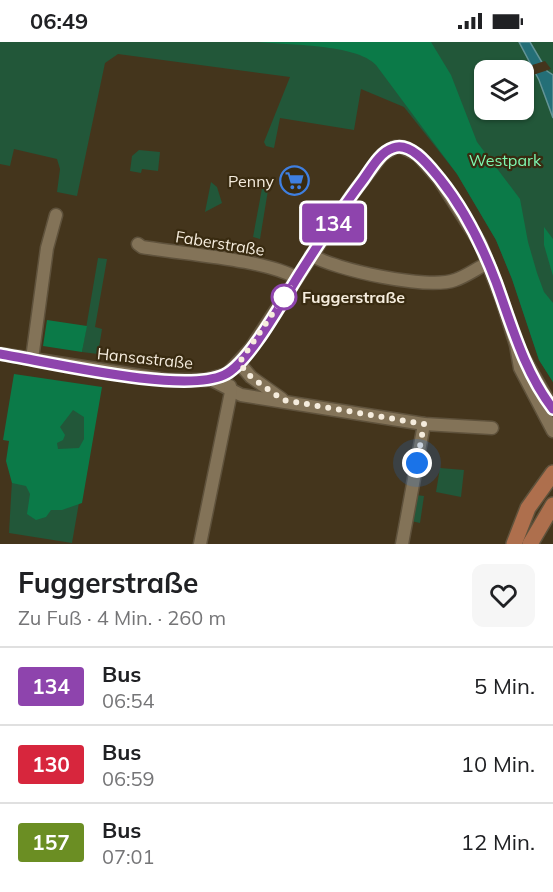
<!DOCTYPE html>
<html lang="de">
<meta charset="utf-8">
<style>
:root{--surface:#fff;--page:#f6f6f6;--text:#202124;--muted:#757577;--line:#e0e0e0}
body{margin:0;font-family:Mulish,sans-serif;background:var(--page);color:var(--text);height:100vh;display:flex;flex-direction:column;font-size:22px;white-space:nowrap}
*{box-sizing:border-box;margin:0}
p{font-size:20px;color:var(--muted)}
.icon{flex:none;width:33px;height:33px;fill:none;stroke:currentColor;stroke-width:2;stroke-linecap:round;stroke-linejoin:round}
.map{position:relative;height:502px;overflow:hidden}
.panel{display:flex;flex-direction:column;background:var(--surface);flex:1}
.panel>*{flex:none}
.badge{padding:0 12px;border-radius:4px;font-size:21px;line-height:39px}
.tools{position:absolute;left:474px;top:18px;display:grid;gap:12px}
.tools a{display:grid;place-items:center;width:60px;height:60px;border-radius:12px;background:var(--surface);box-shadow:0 2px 4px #0004;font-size:30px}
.you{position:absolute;width:30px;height:30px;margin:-15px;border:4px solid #fff;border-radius:50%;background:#1a73e8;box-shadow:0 0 0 9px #1a73e833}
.map>.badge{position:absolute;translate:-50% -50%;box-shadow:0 0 0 3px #fff}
.round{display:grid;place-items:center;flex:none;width:63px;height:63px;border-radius:12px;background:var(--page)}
.head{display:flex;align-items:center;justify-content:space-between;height:102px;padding:0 18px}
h1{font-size:28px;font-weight:700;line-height:45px}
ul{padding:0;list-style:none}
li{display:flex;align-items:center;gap:18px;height:78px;padding:0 18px;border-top:2px solid var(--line)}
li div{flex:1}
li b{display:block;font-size:22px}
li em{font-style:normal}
li .badge{min-width:66px;font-weight:700;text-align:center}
.status{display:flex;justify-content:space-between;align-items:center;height:42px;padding:0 30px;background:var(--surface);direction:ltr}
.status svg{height:16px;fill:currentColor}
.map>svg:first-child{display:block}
</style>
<div class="status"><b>06:49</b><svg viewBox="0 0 49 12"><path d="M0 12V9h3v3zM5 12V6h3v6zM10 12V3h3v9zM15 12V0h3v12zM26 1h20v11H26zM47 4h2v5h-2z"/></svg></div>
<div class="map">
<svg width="553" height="502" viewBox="0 0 553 502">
<rect width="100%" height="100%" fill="#44351c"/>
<g fill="#225739" fill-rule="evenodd">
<path d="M 0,0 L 553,0 L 553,340 L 539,318 L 512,237 L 496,198 L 457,132 L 404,65 L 361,47 L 354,88 L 280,76 L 274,106 L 266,104 L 264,100 L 290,35 L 118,12 L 105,21 L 77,154 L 57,150 L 60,127 L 57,117 L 14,107 L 10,124 L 0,122 ZM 484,28 L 524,28 L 524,68 L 484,68 Z"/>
<path d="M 139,108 L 160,110 L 158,129 L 142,127 L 141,131 L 130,129 L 132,114 Z"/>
<path d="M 211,140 L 217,145 L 222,161 L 205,170 Z"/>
<path d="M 263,141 L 269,142 L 260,197 L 253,195 Z"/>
<path d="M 98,216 L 107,217 L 95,285 L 102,287 L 98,312 L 82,310 Z"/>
<path d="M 99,345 L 72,501 L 9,491 L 15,385 Z"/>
<path d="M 440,426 L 464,428 L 461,455 L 436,450 Z"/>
<path d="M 416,453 L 424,454 L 420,481 L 411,479 Z"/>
</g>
<g fill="#0b7a48" fill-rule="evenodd">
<path d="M 258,0 L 431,0 L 451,33 L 477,100 L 520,157 L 528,200 L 537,231 L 544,250 L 553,261 L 553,340 L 539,318 L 512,237 L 496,198 L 457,132 L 376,23 C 357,2 287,3 258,0 Z"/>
<path d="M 544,185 L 553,197 L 553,234 L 544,203 Z"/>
<path d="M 47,278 L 87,284 L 82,310 L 43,304 Z"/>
<path d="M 14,332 L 102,345 L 82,461 L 62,468 L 51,468 L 46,475 L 36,478 L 27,472 L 30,452 L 26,444 L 12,441 L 6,419 L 9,399 L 3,398 ZM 73,368 L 84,375 L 84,397 L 79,406 L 58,407 L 57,401 L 63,398 L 65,393 L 60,385 Z"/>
</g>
<path fill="#246f77" stroke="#639496" stroke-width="1.5" d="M 519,0 L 530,0 L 547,29 L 553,33 L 553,76 L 539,38 Z"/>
<path fill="#44351c" d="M 545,19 L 551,27 L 533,33 L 529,24 Z"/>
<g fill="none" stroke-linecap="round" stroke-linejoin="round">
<defs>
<g id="minor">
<path d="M 138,202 L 142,205 C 182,212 264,217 297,236"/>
<path d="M 311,213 C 336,228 428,248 455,238 C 467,234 477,226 488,221"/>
<path d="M 521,311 L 553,367"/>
<path d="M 0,312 L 167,338 L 205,338 L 227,332 L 251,306 L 351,154 L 382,113 L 395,105 L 402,105 L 418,113 L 439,137 L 480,201 L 502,258 L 516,303 L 520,326 L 553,389"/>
<path d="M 32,317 L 47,206 L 56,173"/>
<path d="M 239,321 L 251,335 L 282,357"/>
<path d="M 210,337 L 241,353 L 424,382 L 492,386"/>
<path d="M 200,502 L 231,350 L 230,344"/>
<path d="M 402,502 L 424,382"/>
</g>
<g id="major">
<path d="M 514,502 L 528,466 L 553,431"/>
<path d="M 530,502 L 553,463"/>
</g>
</defs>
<use href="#minor" stroke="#5f523c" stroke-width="15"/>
<use href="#major" stroke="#5f523c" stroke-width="18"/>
<use href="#minor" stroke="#837358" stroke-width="12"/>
<use href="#major" stroke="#ae6f4d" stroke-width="15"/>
</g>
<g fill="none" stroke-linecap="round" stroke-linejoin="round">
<defs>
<path id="line" d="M 0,312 C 49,320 183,352 224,333 C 250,321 285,254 302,228 C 321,198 341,167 363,138 C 371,127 380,110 393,106 C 411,99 430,125 440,137 C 464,167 482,203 496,240 C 512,284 524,329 553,367"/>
</defs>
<use href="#line" stroke="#fff" stroke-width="14"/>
<use href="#line" stroke="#8e44ad" stroke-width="9"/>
<path stroke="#f5ecdd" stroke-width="6" stroke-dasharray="0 10.8" d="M 284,255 L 290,246 L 239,321 L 251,335 L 283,358 L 424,382 L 417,421"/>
</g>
<defs>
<symbol id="supermarket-ring" viewBox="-11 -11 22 22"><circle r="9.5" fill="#392b11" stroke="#3f7fe0" stroke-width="1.5"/><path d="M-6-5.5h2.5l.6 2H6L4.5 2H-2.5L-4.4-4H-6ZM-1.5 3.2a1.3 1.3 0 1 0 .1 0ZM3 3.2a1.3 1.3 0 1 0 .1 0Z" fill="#3f7fe0"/></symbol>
</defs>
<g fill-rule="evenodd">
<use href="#supermarket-ring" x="278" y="122" width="33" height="33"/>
</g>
<circle fill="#fff" stroke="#8e44ad" stroke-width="3" cx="284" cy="255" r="12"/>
<g text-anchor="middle" stroke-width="4.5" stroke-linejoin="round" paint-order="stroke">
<g font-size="16" fill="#7ffab2" stroke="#392b11">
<text x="505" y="124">Westpark</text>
</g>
<g font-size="16" fill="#f5ecdd" stroke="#392b11" text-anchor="end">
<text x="274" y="145">Penny</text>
</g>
<g font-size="16" fill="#f5ecdd" stroke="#392b11">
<text transform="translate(220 201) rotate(9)" y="6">Faberstraße</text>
<text transform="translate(145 316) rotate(6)" y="6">Hansastraße</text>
</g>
<g font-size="16" font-weight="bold" fill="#f5ecdd" stroke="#392b11" text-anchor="start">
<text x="302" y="261">Fuggerstraße</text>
</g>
</g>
</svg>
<div class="tools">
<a><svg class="icon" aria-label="layers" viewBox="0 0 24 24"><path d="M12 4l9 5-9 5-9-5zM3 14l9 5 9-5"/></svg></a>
</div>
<div class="you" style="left:417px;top:421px"></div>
<b class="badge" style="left:333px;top:181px;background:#8e44ad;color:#fff">134</b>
</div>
<section class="panel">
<div class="head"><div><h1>Fuggerstraße</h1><p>Zu Fuß · 4 Min. · 260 m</p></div><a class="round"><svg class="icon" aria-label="heart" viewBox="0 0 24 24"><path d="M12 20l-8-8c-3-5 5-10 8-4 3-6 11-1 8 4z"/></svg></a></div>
<ul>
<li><span class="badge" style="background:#8e44ad;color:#fff">134</span><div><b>Bus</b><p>06:54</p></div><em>5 Min.</em></li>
<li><span class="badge" style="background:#d7263d;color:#fff">130</span><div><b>Bus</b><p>06:59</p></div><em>10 Min.</em></li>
<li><span class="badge" style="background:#6b8e23;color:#fff">157</span><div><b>Bus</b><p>07:01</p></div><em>12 Min.</em></li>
</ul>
</section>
